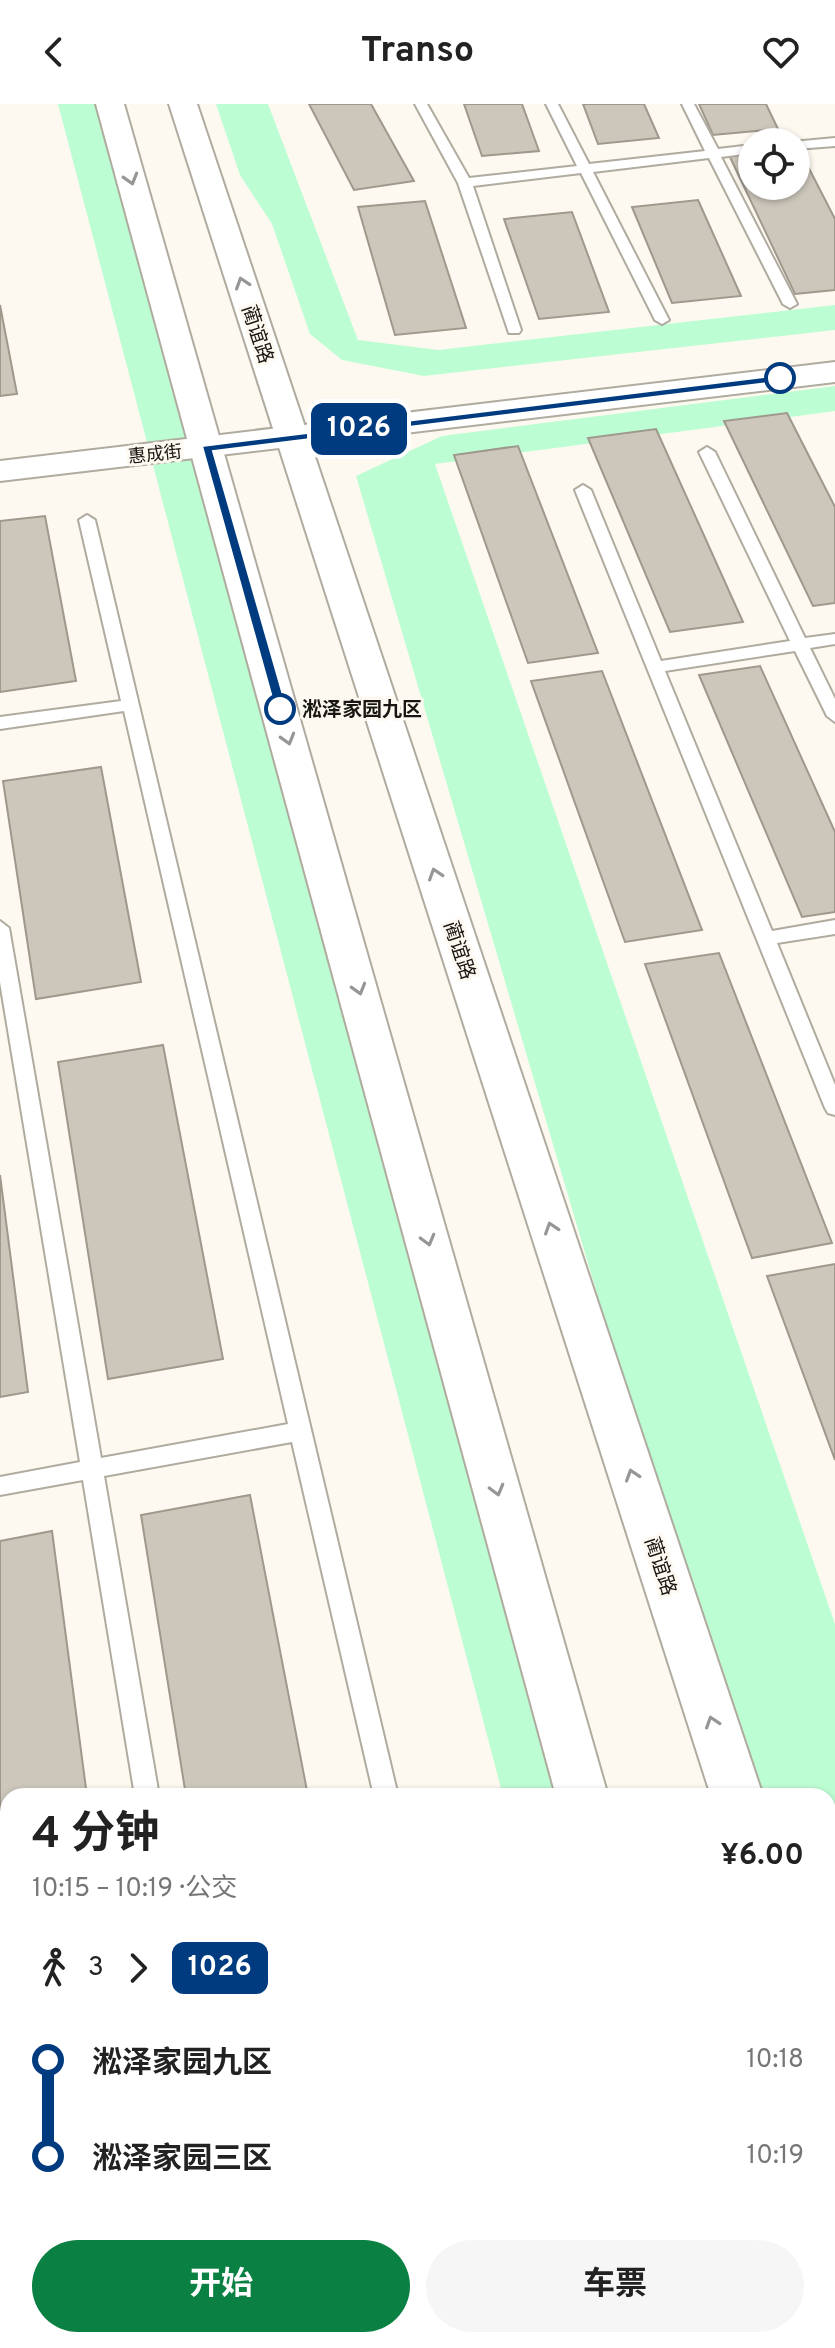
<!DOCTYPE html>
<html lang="zh">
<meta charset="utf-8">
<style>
:root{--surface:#fff;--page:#f6f6f6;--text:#222;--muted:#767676;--accent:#0b8043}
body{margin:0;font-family:Overpass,"Noto Sans SC",sans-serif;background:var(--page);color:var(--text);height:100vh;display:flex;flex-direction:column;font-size:30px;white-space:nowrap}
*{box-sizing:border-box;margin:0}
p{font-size:26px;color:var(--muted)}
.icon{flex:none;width:44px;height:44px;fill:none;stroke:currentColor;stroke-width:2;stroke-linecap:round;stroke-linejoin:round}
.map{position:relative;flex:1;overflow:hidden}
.drawer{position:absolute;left:0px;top:1684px;width:836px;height:560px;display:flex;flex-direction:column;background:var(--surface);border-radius:24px 24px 0 0;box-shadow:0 2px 6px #0004}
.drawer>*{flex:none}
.badge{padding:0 16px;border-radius:12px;font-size:28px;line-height:52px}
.controls{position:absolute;left:738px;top:24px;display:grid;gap:16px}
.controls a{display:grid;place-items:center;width:72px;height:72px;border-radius:50%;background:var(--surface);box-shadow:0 2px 6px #0004;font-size:40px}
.map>.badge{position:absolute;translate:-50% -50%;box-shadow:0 0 0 4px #fff}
.legs{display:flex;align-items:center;gap:12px;height:88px;padding:0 32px;font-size:26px}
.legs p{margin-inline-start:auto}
.headline{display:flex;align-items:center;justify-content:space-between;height:136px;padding:0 32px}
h1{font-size:44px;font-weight:700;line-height:60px}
.cta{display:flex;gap:16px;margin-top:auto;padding:16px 32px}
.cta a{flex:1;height:92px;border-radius:48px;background:var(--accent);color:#fff;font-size:32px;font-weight:700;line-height:92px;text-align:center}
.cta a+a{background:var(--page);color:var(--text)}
ul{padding:0 32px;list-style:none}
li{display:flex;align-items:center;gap:28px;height:96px;font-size:30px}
li i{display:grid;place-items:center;width:12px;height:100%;margin:0 10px;background:currentColor}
li i::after{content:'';width:20px;height:20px;margin:-10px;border:6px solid;border-radius:50%;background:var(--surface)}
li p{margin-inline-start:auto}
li:first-child i{background:linear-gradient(#0000 50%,currentColor 0)}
li:last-child i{background:linear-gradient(currentColor 50%,#0000 0)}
header{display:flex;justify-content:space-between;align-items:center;height:104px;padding:0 32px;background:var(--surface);font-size:36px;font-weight:700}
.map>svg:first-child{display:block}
</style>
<header><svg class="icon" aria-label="back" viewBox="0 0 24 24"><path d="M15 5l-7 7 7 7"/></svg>Transo<svg class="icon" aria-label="heart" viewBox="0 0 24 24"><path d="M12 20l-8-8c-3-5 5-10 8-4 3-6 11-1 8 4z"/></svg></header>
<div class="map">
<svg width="835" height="2244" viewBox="0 0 835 2244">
<rect width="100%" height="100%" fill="#fef9f0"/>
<g fill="#bdfdd3">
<path d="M 58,0 L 120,0 L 590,1692 L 503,1692 Z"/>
<path d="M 216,0 L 268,0 L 358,236 L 438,246 L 835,201 L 835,226 L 424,272 L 342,256 L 310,230 L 272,120 L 240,71 Z"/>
<path d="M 835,282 L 835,307 L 435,360 L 835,1520 L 835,1940 L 828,1942 L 828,1692 L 745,1692 L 356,372 L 442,332 Z"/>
</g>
<path fill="#6c9cdb" d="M 256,2236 L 341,2236 L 342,2244 L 238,2244 Z"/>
<g fill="#cdc7bb" stroke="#9e988d" stroke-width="2">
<path d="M 309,0 L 371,0 L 414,77 L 354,86 Z"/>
<path d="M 464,0 L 522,0 L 539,47 L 482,52 Z"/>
<path d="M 583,0 L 644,0 L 659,34 L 598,40 Z"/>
<path d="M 699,0 L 766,0 L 778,25 L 713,31 Z"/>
<path d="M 796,45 L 799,45 L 835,115 L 835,186 L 795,190 L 729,51 L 752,49 L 752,82 L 796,82 Z"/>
<path d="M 698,96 L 741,192 L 672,199 L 632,103 Z"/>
<path d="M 425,97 L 466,224 L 395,231 L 358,103 Z"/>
<path d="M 572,108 L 609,208 L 539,215 L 504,115 Z"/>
<path d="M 0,201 L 17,290 L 0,292 Z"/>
<path d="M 787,309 L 835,403 L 835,499 L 813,502 L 724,317 Z"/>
<path d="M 656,325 L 743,518 L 670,528 L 588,334 Z"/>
<path d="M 518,342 L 598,549 L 528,559 L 454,351 Z"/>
<path d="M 45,412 L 76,577 L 0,588 L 0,417 Z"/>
<path d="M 760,562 L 835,728 L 835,808 L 802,813 L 699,571 Z"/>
<path d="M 602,567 L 702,826 L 625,838 L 531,577 Z"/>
<path d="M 101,663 L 141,878 L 36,895 L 3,677 Z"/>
<path d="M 719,849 L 832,1139 L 752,1154 L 645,860 Z"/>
<path d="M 163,941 L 223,1255 L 108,1275 L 58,958 Z"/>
<path d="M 0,1071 L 28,1288 L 0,1293 Z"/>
<path d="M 835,1160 L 835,1356 L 767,1172 Z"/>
<path d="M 250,1391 L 308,1692 L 186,1692 L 141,1411 Z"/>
<path d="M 52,1427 L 87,1692 L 8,1692 L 8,1857 L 0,1858 L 0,1437 Z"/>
</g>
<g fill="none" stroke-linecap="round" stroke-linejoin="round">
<defs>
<g id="lane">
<path d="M 415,0 L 427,0 L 469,74 L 577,62 L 546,0 L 558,0 L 589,60 L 705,47 L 682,0 L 694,0 L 718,45 L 752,41 L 752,49 L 721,53 L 797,200 L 790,204 L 783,200 L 709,54 L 593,68 L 669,216 L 662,220 L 655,216 L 581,69 L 473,82 L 521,226 L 519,229 L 509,229 L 458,79 Z"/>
<path d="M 835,34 L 835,42 L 796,45 L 796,38 L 792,38 Z"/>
<path d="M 707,343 L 715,348 L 805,534 L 835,530 L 835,540 L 810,544 L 835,595 L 835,618 L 827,612 L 795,547 L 665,567 L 772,827 L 835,816 L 835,830 L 777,839 L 835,981 L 835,1011 L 828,1009 L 825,1004 L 575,386 L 583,381 L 591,386 L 661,557 L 790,537 L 699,348 Z"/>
<path d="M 87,411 L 95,416 L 398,1692 L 374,1692 L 292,1338 L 104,1372 L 159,1692 L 135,1692 L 83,1376 L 0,1391 L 0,1373 L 80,1358 L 0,878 L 0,817 L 9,824 L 101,1354 L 288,1320 L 124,607 L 0,625 L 0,613 L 121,597 L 79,416 Z"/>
</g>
<path id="secondary" d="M 835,258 L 835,278 L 0,377 L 0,357 Z"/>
<g id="primary">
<path d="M 96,0 L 124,0 L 608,1692 L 556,1692 Z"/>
<path d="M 169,0 L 197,0 L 763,1692 L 711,1692 Z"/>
<path d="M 828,1943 L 835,1946 L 835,2020 L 828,2017 Z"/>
<path d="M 703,2236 L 763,2236 L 765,2244 L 705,2244 Z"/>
</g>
</defs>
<use href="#lane" stroke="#b0ab9f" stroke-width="4"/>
<use href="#secondary" stroke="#b0ab9f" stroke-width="4"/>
<use href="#primary" stroke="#b0ab9f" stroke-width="4"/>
<use href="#lane" fill="#fff" fill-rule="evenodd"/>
<use href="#secondary" fill="#fff" fill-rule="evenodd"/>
<use href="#primary" fill="#fff" fill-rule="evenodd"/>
</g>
<defs><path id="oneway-chevron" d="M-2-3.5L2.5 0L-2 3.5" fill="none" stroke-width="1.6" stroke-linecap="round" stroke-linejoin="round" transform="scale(2)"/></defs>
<g stroke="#979694">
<use href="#oneway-chevron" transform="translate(131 75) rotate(74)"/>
<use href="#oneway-chevron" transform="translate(242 179) rotate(-108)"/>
<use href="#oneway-chevron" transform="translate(288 635) rotate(74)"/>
<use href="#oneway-chevron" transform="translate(435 770) rotate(-108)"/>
<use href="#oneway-chevron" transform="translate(359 885) rotate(74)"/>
<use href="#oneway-chevron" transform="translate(551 1124) rotate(-108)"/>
<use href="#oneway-chevron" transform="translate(428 1136) rotate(75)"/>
<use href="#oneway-chevron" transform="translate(632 1371) rotate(-108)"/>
<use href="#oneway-chevron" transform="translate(497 1386) rotate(75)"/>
<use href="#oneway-chevron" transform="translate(712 1618) rotate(-108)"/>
</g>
<path fill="#003b80" stroke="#fff" stroke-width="2" d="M 780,271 L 786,274 L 784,277 L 213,347 L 287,605 L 280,609 L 276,608 L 202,342 Z"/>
<g fill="#fff" stroke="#003b80" stroke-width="4">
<circle cx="780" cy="274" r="14"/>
<circle cx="280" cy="605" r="14"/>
</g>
<g text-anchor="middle" stroke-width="6" stroke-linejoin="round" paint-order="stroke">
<g font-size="18" fill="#181612" stroke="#fef9f0">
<text transform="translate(155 350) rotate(-6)" y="6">惠成街</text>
</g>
<g font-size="20" fill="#181612" stroke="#fef9f0">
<text transform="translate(258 230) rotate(72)" y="7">蔺谊路</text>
<text transform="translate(460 846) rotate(72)" y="7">蔺谊路</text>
<text transform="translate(661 1462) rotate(72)" y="7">蔺谊路</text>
</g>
<g font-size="20" font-weight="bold" fill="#181612" stroke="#fef9f0" text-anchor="start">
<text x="302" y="612">淞泽家园九区</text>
</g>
</g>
</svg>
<div class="controls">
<a><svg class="icon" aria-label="locate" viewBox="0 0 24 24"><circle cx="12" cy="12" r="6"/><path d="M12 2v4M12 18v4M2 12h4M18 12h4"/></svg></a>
</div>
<b class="badge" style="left:359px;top:325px;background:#003b80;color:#fff">1026</b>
<section class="drawer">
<div class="headline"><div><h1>4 分钟</h1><p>10:15 – 10:19 · 公交</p></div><b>¥6.00</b></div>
<div class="legs"><svg class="icon" aria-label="walk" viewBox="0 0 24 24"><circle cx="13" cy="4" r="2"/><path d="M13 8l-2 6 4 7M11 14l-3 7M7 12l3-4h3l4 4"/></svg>3<svg class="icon" aria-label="forward" viewBox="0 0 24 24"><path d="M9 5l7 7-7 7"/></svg><b class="badge" style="background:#003b80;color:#fff">1026</b></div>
<ul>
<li><i style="color:#003b80"></i><b>淞泽家园九区</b><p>10:18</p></li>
<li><i style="color:#003b80"></i><b>淞泽家园三区</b><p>10:19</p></li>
</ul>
<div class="cta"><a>开始</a><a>车票</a></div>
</section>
</div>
